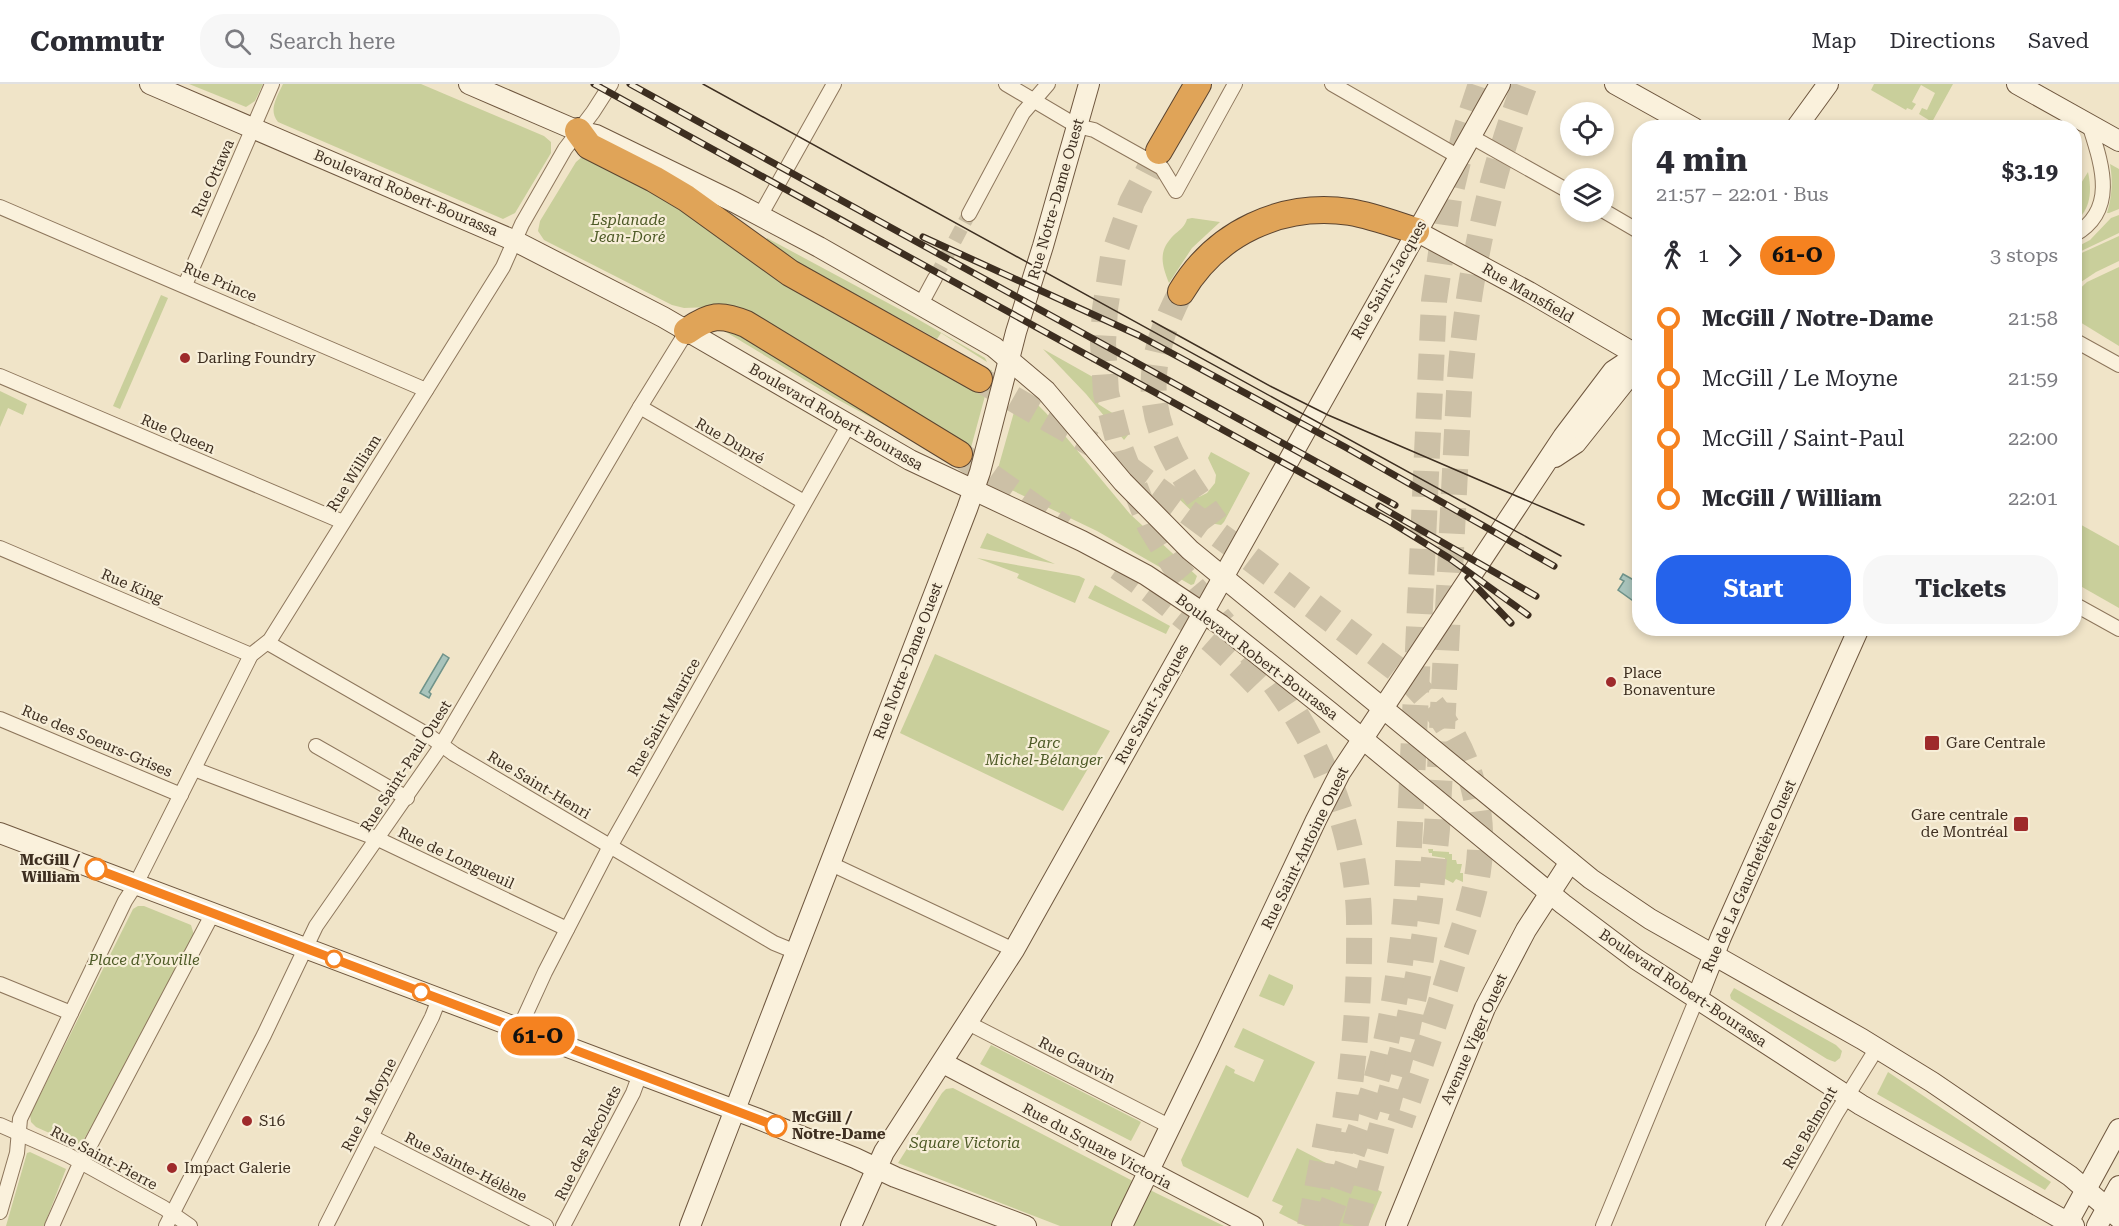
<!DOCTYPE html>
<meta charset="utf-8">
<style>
:root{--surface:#fff;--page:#f7f7f7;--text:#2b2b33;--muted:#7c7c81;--line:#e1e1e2;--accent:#2563eb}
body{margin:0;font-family:"Roboto Serif",serif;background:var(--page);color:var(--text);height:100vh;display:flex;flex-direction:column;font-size:22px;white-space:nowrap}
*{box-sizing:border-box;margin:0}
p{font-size:20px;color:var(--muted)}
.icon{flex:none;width:33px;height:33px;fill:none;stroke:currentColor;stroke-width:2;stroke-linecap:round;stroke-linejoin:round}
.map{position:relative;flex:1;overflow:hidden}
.panel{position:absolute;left:1632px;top:36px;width:450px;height:516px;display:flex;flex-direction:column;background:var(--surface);border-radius:24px;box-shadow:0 3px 9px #0003}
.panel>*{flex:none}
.badge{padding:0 12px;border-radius:20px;font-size:21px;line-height:39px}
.controls{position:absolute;left:1560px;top:18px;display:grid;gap:12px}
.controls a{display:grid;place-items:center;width:54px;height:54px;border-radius:50%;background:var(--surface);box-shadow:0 3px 9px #0003;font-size:30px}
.map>.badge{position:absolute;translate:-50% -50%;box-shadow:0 0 0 3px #fff}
.legs{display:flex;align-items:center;gap:9px;height:66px;padding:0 24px;font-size:20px}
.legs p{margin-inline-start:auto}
.overview{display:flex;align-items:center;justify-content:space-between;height:102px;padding:0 24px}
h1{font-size:33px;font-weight:700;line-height:45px}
.action{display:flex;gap:12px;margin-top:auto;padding:12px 24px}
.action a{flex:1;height:69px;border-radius:24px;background:var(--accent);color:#fff;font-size:24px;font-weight:700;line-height:69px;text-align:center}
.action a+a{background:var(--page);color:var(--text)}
ul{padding:0 24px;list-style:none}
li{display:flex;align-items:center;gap:21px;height:60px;font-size:22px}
li i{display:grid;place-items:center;width:9px;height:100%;margin:0 8px;background:currentColor}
li i::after{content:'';width:15px;height:15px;margin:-8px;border:4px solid;border-radius:50%;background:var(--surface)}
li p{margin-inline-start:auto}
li:first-child i{background:linear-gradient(#0000 50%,currentColor 0)}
li:last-child i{background:linear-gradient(currentColor 50%,#0000 0)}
header{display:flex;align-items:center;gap:36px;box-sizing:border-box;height:84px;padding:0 30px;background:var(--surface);border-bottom:2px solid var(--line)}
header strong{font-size:28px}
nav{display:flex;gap:33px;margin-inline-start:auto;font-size:21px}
.search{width:420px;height:54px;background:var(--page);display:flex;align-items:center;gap:15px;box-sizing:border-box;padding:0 21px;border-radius:24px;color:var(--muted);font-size:22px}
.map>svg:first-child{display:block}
</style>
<header>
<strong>Commutr</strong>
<div class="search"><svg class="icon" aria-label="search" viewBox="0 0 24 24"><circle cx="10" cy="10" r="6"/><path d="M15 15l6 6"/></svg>Search here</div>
<nav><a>Map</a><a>Directions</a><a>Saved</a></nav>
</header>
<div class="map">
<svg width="2119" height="1142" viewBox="0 0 2119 1142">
<rect width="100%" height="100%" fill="#f0e4c8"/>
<g fill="#c9cf9b">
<path d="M 189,0 L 263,0 L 255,17 L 246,23 Z"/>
<path d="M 283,0 L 421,0 L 544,52 L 551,58 L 551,69 L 515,129 L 503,135 L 278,38 C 268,26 277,13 283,0 Z"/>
<path d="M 1874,0 L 1953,0 L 1932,38 L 1919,30 L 1922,24 L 1927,26 L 1935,9 L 1921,1 L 1912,18 L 1916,20 L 1912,26 L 1907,24 L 1906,26 L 1871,6 Z"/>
<path d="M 583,72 L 985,285 L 992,286 L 969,371 L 710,223 L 684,224 L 672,221 L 544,156 L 538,147 L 540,137 L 576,78 Z"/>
<path d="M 2110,80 L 2119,85 L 2119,125 L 2109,129 L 2107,129 C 2112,113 2113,97 2110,80 Z"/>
<path d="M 2088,88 C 2092,107 2091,125 2075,138 L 2075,109 Z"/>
<path d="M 2119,131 L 2119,149 L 2075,170 L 2075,164 L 2090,156 L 2111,134 Z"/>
<path d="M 1192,134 L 1220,138 L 1192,164 L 1169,199 C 1161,179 1158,166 1175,150 C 1181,145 1185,142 1187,135 Z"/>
<path d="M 2119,152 L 2119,177 L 2096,188 L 2075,202 L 2075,172 Z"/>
<path d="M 767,154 L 914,233 L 985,274 L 987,278 L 941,249 L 937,255 L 804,182 L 765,158 Z"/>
<path d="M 2119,183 L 2119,262 L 2075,235 L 2074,210 L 2087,198 Z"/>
<path d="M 161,211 L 168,214 L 120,325 L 113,322 Z"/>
<path d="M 731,244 L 914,357 L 833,313 L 721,245 Z"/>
<path d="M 1043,265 L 1100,297 C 1108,306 1102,311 1098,320 L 1114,330 L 1118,343 L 1128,351 L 1124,356 L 1086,310 Z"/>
<path d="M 0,307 L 27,320 L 23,331 L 8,324 L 0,343 Z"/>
<path d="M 1025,312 L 1031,314 L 1046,329 L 1130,430 L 1197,492 L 1194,500 L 1191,501 L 1097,447 L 999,400 L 997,388 L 1016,321 L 1020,315 Z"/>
<path d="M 1211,368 L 1250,389 L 1224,438 L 1221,441 L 1210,439 L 1200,431 L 1198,433 L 1177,413 L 1183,408 L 1199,413 L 1207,409 L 1215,399 L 1216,391 L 1208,374 Z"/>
<path d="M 2076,438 L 2119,462 L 2119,524 L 2075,499 Z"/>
<path d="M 987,449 L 1055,480 L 980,464 Z"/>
<path d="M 977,474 L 1079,492 L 1085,495 L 1075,519 L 1017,494 L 1019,490 Z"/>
<path d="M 1095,501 L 1170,542 L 1166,550 L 1088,514 Z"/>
<path d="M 935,570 L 1110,647 L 1063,727 L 900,649 Z"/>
<path d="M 1428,765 L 1433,765 L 1433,767 L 1449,768 L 1449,770 L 1452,770 L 1452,776 L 1456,776 L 1457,780 L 1462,780 L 1460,789 L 1463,789 L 1463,798 L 1456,795 L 1453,799 L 1428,786 L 1429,784 L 1445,783 L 1445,774 L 1432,772 L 1432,769 L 1429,769 Z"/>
<path d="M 138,822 L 144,822 L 191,841 L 194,851 L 120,994 L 84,1055 L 76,1061 L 36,1043 L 31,1038 L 30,1031 L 133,825 Z"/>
<path d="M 1269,890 L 1293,901 L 1293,904 L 1284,922 L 1259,912 Z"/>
<path d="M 1734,904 L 1836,961 L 1842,967 L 1840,974 L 1835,978 L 1827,975 L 1731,915 L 1730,911 Z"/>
<path d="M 1243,944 L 1315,978 L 1248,1114 L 1183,1082 L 1181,1076 L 1226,981 L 1235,986 L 1234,989 L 1254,998 L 1264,976 L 1234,963 Z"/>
<path d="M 991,961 L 1141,1038 L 1131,1057 L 980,980 Z"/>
<path d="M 1888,988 L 2051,1098 L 2045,1106 L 1877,1010 Z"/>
<path d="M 953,1004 L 1156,1109 L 1224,1142 L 1060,1142 L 898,1079 L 942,1009 L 946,1005 Z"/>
<path d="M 1297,1064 L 1382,1108 L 1368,1142 L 1305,1142 L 1279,1129 L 1283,1122 L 1272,1117 Z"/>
<path d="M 30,1068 L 66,1085 L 44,1142 L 6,1142 L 27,1069 Z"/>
</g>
<g fill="#a9c4bc" stroke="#6f938a" stroke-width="1.5">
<path d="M 1623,490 L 1639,499 L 1639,521 L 1618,506 L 1624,497 L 1620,495 Z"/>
<path d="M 443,570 L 449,574 L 429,608 L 431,610 L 429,614 L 420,609 Z"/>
</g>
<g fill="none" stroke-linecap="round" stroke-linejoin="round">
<path stroke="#ccc0a6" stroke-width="14" stroke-dasharray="14 7" stroke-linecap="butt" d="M 935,194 L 969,130"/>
<g stroke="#ccc0a6" stroke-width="26" stroke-dasharray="26 13" stroke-linecap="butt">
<path d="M 1159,67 L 1132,118 L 1113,173 L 1105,225 L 1103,259 L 1106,309 L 1121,367 L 1150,442 L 1174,481 L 1224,540"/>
<path d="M 1181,208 C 1130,305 1155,356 1216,439"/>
<path d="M 979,295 L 1092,360"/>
<path d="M 959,370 L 1064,444"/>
<path d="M 1125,382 L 1230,459 L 1403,590 C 1459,640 1489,711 1478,787 C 1474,815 1464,843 1455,871 C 1439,928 1419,984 1400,1040"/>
<path d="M 1118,483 C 1168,518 1215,556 1257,600"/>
<path d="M 1250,569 C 1308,634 1347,719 1357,806 C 1360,828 1359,851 1359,874 C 1358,939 1351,1004 1340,1068"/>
<path d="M 1310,1142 L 1329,1042"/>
<path d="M 1325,1142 C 1342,1096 1360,1050 1374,1004 C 1393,939 1403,872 1407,805 L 1434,217 L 1449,115 L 1465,48 L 1481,0"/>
<path d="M 1355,1142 L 1405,956 L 1419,887 L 1430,816 L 1437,745 L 1459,308 C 1466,202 1487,99 1525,0"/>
</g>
<defs>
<g id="street">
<path d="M 1006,0 L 1077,42 L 1094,46 L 1162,84 L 1176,107 L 1235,0"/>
<path d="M 1332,0 L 1459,73"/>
<path d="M 1470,52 L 1570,108"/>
<path d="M 0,123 L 426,306"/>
<path d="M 1604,127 L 1640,148"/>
<path d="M 969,130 L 1023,29 L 1048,0"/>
<path d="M 760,132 L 834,0"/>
<path d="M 2074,151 C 2119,126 2101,78 2089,40"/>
<path d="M 185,201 L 272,0"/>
<path d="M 921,220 L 935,194"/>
<path d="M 2074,256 L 2119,281"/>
<path d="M 0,292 L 343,438"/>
<path d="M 640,323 L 804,418"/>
<path d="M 0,464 L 251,571"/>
<path d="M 2074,520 L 2119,545"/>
<path d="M 268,559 L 428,651 L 454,670 L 774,859 L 796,868"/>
<path d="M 0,635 L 181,711"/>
<path d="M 316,662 L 407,714"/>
<path d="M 194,685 L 378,755 L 567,845"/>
<path d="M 829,779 L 1014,866"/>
<path d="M 0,900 L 71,929"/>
<path d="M 968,939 L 1171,1043"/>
<path d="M 519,945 L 545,888 L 607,768 L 848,342"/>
<path d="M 0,1041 L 68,1071 L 164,1124 L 190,1142"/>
<path d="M 372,1053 L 546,1142"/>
<path d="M 0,1128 L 17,1069 L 20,1035 L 125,817 L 136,800 L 251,571 L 270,556 L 503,183 L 522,140 L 565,65 L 593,28 L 611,0"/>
<path d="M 52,1142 L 77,1086 L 213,829"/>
<path d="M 166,1142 L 264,951 L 316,842 L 437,668 L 640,323 L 687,247"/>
<path d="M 326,1142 L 432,933 L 439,915"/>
<path d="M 563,1142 L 633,1009 L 640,990"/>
<path d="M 1603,1142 L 1697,914"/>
<path d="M 1773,1142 L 1836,1030 L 1877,964"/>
</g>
<g id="secondary">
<path d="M 150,0 L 515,157 L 663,233 L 910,376 L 1082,457 L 1146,491 L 1221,541 L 1330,628 L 1563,820 L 1636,875 L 1861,1021 L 2074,1142"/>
<path d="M 469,0 L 578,47 L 596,51 L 734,118 L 819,163 L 994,263 L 1046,307 L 1123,398 L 1190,466 L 1591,795 L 1650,835 L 1862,955 L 1932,998 L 2070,1092 L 2119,1134"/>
<path d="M 1615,0 L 1694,44"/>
<path d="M 2017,0 L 2119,57"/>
<path d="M 1796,44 L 1828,0"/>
<path d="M 1416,147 L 1529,208 L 1637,271"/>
<path d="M 1555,373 L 1576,359 L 1627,295 L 1631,290 L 1638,270"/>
<path d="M 0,749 L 756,1034 L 855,1074 L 895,1093 L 1026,1142"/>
<path d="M 1697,914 L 1721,853 L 1859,544"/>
<path d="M 943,979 L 1253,1142"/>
<path d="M 690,1142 L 967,425 L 980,388 L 1016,248 L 1043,162 L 1089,0"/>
<path d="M 851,1142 L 884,1068 L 1014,866 L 1500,0"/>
<path d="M 1122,1142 L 1207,967 L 1316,736 L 1340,689 L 1563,353 L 1613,287 L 1637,271"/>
<path d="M 1396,1142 L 1485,924 L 1526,846 L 1570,778"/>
<path d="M 2066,1142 L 2119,1045"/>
<path d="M 2097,1142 L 2119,1102"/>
</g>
<g id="highway">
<path d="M 578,47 L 589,62 L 654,95 L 686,114 L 790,189 L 979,295"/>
<path d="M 1159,67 L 1198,0"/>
<path d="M 1181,208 C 1216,149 1281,118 1350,128 C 1373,132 1394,140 1416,147"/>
<path d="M 687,247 C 710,231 720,229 746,240 L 959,370"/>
</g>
</defs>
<use href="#street" stroke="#8d765c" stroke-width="16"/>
<use href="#secondary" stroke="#6f573f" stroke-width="22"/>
<use href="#highway" stroke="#5b4430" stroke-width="28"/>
<use href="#street" stroke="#faf1dc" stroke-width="14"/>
<use href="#secondary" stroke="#faf1dc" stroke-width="20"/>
<use href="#highway" stroke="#e0a458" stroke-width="26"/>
<g stroke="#3d2e20" stroke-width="1.5">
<path d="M 703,0 L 1561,472"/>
<path d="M 1152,237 L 1272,303 L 1328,331 L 1584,441"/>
</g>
<defs>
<g id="rail">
<path d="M 594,0 L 1389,437 L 1449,474 L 1528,531"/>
<path d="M 630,0 L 1395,421"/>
<path d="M 923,153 L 1138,251 L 1345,363 L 1554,482"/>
<path d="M 1379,422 L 1536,512"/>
<path d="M 1468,494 L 1511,539"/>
</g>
</defs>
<use href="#rail" stroke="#3d2e20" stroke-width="7"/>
<use href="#rail" stroke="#f7eed8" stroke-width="4.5" stroke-dasharray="14" stroke-linecap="butt"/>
</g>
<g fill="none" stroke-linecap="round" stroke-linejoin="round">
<defs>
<path id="line-1" d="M 96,785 L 776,1042"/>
</defs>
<use href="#line-1" stroke="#fff" stroke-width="14"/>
<use href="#line-1" stroke="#f58220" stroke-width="9"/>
</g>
<g fill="#9e2a2b" stroke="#f7eed8" stroke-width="2">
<circle cx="185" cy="274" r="6"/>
<circle cx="1611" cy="598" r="6"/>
<rect x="1924" y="651" width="16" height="16" rx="3"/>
<rect x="2013" y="732" width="16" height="16" rx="3"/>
<circle cx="247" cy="1037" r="6"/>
<circle cx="172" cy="1084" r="6"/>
</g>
<g fill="#fff" stroke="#f58220" stroke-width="3">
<circle cx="96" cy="785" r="10"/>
<circle cx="334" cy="875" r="8"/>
<circle cx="421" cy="908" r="8"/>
<circle cx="776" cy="1042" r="10"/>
</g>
<g text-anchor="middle" stroke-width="4.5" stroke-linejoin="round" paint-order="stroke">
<g font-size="15" fill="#3d2e20" stroke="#f7eed8">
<text transform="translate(213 94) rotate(-66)" y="5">Rue Ottawa</text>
<text transform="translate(406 109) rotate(23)" y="5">Boulevard Robert-Bourassa</text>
<text transform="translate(1056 115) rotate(-74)" y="5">Rue Notre-Dame Ouest</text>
<text transform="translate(1389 196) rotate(-60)" y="5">Rue Saint-Jacques</text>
<text transform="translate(220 198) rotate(23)" y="5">Rue Prince</text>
<text transform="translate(1528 209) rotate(30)" y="5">Rue Mansfield</text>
<text transform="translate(836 333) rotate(30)" y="5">Boulevard Robert-Bourassa</text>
<text transform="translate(178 350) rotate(23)" y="5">Rue Queen</text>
<text transform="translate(730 357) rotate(30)" y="5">Rue Dupré</text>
<text transform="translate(354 389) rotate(-58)" y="5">Rue William</text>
<text transform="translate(132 502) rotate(23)" y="5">Rue King</text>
<text transform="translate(1257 573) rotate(37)" y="5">Boulevard Robert-Bourassa</text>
<text transform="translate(908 577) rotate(-69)" y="5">Rue Notre-Dame Ouest</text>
<text transform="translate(1152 620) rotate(-61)" y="5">Rue Saint-Jacques</text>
<text transform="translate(664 633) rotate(-61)" y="5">Rue Saint Maurice</text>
<text transform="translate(97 657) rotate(23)" y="5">Rue des Soeurs-Grises</text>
<text transform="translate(406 682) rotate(-57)" y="5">Rue Saint-Paul Ouest</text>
<text transform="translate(539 701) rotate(31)" y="5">Rue Saint-Henri</text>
<text transform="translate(1305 764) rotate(-64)" y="5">Rue Saint-Antoine Ouest</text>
<text transform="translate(456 774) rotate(25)" y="5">Rue de Longueuil</text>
<text transform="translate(1749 792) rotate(-66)" y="5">Rue de La Gauchetière Ouest</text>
<text transform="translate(1683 904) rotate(34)" y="5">Boulevard Robert-Bourassa</text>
<text transform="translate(1474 955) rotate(-66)" y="5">Avenue Viger Ouest</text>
<text transform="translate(1077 976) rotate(27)" y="5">Rue Gauvin</text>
<text transform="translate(369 1021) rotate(-63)" y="5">Rue Le Moyne</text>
<text transform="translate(1810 1044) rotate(-60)" y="5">Rue Belmont</text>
<text transform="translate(588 1059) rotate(-63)" y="5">Rue des Récollets</text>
<text transform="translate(1097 1062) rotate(28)" y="5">Rue du Square Victoria</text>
<text transform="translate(104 1074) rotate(28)" y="5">Rue Saint-Pierre</text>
<text transform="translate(466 1083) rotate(27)" y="5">Rue Sainte-Hélène</text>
</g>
<g font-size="15" font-style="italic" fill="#4d5a26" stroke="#f7eed8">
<text x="628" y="141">Esplanade<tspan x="628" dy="17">Jean-Doré</tspan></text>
<text x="1044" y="664">Parc<tspan x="1044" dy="17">Michel-Bélanger</tspan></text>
<text x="144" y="881">Place d'Youville</text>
<text x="965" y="1064">Square Victoria</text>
</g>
<g font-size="15" fill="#3d2e20" stroke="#f7eed8" text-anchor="start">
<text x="197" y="279">Darling Foundry</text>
<text x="1623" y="594">Place<tspan x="1623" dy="17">Bonaventure</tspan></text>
<text x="1946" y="664">Gare Centrale</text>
<text x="2008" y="736" text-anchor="end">Gare centrale<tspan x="2008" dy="17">de Montréal</tspan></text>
<text x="259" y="1042">S16</text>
<text x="184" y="1089">Impact Galerie</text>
</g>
<g font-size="15" font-weight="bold" fill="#3d2e20" stroke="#f7eed8" text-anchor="end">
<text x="80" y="781">McGill /<tspan x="80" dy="17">William</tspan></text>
<text x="792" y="1038" text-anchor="start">McGill /<tspan x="792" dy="17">Notre-Dame</tspan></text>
</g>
</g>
</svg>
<div class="controls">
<a><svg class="icon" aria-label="locate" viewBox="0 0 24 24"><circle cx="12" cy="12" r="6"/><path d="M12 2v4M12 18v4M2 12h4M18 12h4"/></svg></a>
<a><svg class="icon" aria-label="layers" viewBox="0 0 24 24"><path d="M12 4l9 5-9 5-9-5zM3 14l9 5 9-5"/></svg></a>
</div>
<b class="badge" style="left:538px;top:952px;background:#f58220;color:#111">61-O</b>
<section class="panel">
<div class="overview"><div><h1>4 min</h1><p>21:57 – 22:01 · Bus</p></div><b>$3.19</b></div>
<div class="legs"><svg class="icon" aria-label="walk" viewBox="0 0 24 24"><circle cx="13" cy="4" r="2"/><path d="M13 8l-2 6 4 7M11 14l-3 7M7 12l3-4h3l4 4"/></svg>1<svg class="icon" aria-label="forward" viewBox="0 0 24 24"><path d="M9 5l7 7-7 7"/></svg><b class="badge" style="background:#f58220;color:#111">61-O</b><p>3 stops</p></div>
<ul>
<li><i style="color:#f58220"></i><b>McGill / Notre-Dame</b><p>21:58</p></li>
<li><i style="color:#f58220"></i><span>McGill / Le Moyne</span><p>21:59</p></li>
<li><i style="color:#f58220"></i><span>McGill / Saint-Paul</span><p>22:00</p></li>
<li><i style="color:#f58220"></i><b>McGill / William</b><p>22:01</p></li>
</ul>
<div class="action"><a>Start</a><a>Tickets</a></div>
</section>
</div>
